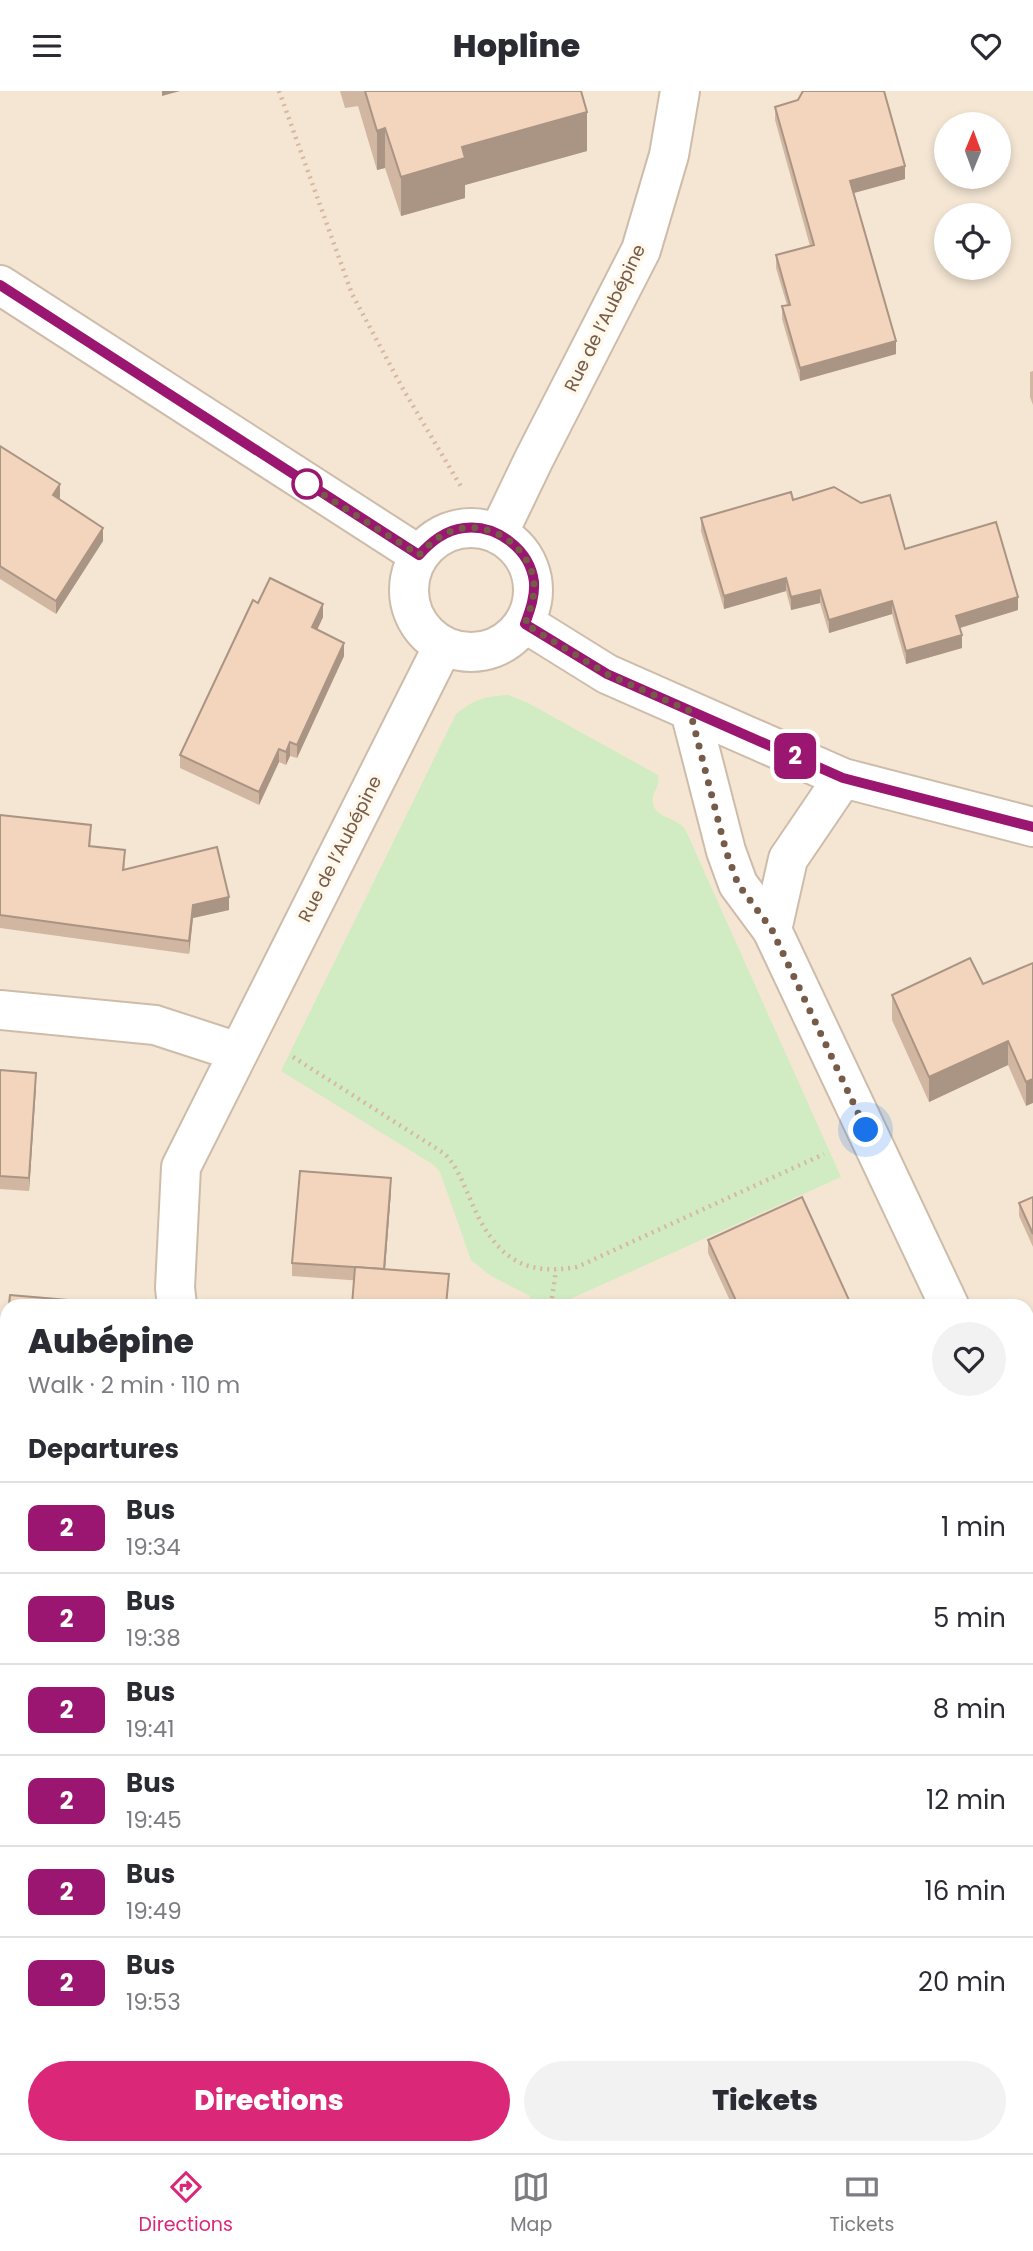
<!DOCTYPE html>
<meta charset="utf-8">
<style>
:root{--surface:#fff;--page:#f2f2f3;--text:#2b2b33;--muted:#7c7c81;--line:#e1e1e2;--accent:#db2777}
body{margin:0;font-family:Poppins,sans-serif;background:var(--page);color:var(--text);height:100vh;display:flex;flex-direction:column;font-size:26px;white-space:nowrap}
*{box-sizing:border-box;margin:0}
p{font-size:23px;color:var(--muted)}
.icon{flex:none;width:38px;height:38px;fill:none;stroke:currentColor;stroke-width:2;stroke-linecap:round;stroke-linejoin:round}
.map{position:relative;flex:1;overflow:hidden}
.side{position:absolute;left:0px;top:1208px;width:1034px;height:856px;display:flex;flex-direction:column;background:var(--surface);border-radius:21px 21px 0 0;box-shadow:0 4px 10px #0003}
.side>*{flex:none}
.badge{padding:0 14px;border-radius:10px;font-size:24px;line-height:46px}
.needle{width:46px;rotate:1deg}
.fabs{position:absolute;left:934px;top:21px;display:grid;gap:14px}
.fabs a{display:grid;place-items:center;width:77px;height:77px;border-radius:50%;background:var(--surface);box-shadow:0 4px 10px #0003;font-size:35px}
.you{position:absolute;width:35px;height:35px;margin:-18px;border:5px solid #fff;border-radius:50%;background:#1a73e8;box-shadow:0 0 0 10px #1a73e833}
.map>.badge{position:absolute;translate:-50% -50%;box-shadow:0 0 0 4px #fff}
h2{padding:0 28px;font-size:26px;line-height:63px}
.round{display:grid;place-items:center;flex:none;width:74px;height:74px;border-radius:37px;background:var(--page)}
.head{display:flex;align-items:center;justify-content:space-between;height:119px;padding:0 28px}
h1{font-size:33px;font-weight:800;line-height:52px}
.cta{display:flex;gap:14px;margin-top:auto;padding:14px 28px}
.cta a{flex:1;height:80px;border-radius:42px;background:var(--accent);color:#fff;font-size:28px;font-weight:800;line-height:80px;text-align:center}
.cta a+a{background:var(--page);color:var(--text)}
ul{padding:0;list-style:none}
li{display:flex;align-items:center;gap:21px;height:91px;padding:0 28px;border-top:2px solid var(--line)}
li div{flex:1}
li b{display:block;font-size:26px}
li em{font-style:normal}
li .badge{min-width:77px;font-weight:700;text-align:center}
header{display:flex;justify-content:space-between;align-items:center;height:91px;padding:0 28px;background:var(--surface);font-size:32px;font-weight:800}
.tabs{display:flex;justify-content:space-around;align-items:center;height:98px;border-top:2px solid var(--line);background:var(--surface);font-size:19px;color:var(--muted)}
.tabs a{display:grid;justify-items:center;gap:4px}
.tabs .current{color:var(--accent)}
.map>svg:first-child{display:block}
</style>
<header><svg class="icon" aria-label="menu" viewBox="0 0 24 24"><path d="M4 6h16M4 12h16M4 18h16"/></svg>Hopline<svg class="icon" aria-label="heart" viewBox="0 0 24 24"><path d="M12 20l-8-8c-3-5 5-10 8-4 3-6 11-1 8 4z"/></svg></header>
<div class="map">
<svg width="1033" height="2062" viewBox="0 0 1033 2062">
<rect width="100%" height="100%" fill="#fdf4e5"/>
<path fill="#f4e6d3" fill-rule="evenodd" d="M 0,0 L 1033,0 L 1033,1930 L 1027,1929 L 1027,1214 L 7,1214 L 7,1668 L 0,1667 ZM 947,33 L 999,33 L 999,86 L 947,86 ZM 947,124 L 999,124 L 999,177 L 947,177 Z"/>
<g fill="#d1ebc3">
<path d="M 508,604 L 528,612 L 658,684 C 661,696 651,701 653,712 C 655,728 679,726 686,740 L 841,1086 L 570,1208 L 570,1214 L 531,1214 L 530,1205 L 491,1185 L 471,1169 L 440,1081 L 434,1074 L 281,980 L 456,623 C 473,609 486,605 508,604 Z"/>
<path d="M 0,1667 L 7,1668 L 7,1835 L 0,1832 Z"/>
<path d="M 1027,1929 L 1033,1930 L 1033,2062 L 572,2062 L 558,2056 L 1027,2056 Z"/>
</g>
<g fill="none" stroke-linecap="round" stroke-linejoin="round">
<g stroke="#9fced9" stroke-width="18">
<path d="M 0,1800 L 7,1803"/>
<path d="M 644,2056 L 661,2062"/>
</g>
<defs>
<g id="minor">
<path d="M 0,194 L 419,464"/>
<circle cx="471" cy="499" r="62"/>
<path d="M 498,443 L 534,368 L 641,159 L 669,64 L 680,0"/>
<path d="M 525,532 L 607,583 L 843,687 L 1033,736"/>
<path d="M 690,620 L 726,760 L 738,793 L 772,839 L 949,1214"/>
<path d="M 772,839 L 788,768 L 843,687"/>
<path d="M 0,919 L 155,934 L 238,961"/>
<path d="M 177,1214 L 175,1197 L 181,1076 L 443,555"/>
<path d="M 1027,1380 L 1033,1393"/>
</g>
</defs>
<use href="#minor" stroke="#cebcab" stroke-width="42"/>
<g stroke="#d8b79f" stroke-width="4.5" stroke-dasharray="2 5" stroke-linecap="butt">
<path d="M 279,0 L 352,203 L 403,298 L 463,399"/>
<path d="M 293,966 L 445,1063 C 463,1083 468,1108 481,1131 C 504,1172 531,1184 577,1176 L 824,1063"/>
<path d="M 551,1214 L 556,1179"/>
<path d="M 0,1715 L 7,1716"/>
<path d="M 0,1769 L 7,1771"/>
<path d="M 1027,1995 L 1033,1997"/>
<path d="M 765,2056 L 779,2062"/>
</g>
<use href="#minor" stroke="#fff" stroke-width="38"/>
<defs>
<g id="rail">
<path d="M 0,1923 L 7,1926"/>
<path d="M 0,1953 L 7,1956"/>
<path d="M 250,2056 L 264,2062"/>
<path d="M 323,2056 L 337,2062"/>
</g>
</defs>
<use href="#rail" stroke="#b7a3c7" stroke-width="8"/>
<use href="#rail" stroke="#fff8eb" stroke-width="5" stroke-dasharray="16" stroke-linecap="butt"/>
</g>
<g fill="#d1b6a2">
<path d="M 340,0 L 581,0 L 587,60 L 465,94 L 465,107 L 401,125 L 385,77 L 377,79 L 358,15 L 345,17 Z"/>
<path d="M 775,16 L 905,88 L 854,102 L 896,263 L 800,290 L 782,228 L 782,215 L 787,214 L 776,177 L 776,164 L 810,155 L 775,29 Z"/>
<path d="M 1033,280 L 1033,314 L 1030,306 L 1030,281 Z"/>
<path d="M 0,355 L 60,406 L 59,408 L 103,450 L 56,523 L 0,488 Z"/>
<path d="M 793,409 L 905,458 L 1018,519 L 960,537 L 962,557 L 906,573 L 892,523 L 829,542 L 820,512 L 791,519 L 786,500 L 724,518 L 701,440 L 701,427 Z"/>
<path d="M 258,512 L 323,526 L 317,539 L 344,565 L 297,667 L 290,665 L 286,674 L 279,671 L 259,714 L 180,677 L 180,664 Z"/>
<path d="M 0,724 L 91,747 L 90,755 L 125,772 L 124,778 L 229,819 L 193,827 L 189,863 L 0,837 Z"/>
<path d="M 1033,872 L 1026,1015 L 1008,974 L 929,1011 L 892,929 L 892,904 L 983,893 Z"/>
<path d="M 0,979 L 36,995 L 29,1100 L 0,1098 Z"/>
<path d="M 391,1100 L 385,1179 L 449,1196 L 292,1185 L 292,1172 Z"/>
<path d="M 1033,1106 L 1033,1156 L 1019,1125 L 1019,1112 Z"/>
<path d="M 708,1149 L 849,1214 L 732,1214 L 708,1162 Z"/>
<path d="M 7,1251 L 7,1389 L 0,1388 L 0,1288 L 5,1288 Z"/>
<path d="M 1027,1772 L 1033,1773 L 1033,1891 L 1027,1890 Z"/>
</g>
<g fill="#aa9484">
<path d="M 162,0 L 180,0 L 162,5 Z"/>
<path d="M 587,21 L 587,60 L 465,94 L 465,107 L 401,125 L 401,86 L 462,56 Z"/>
<path d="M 385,37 L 385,77 L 377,79 L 377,40 Z"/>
<path d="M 905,75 L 905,88 L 850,103 L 850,90 Z"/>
<path d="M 896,250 L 896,263 L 800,290 L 800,277 Z"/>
<path d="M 60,393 L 60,406 L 53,417 L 53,404 Z"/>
<path d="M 103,437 L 103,450 L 56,523 L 56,510 Z"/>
<path d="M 786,487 L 786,500 L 724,518 L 724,505 Z"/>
<path d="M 820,499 L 820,512 L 791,519 L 791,506 Z"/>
<path d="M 1018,506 L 1018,519 L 956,538 L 956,525 Z"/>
<path d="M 892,510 L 892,523 L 829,542 L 829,529 Z"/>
<path d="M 323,513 L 323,526 L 312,550 L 312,536 Z"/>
<path d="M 962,544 L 962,557 L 906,573 L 906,560 Z"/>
<path d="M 344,552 L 344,565 L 297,667 L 297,654 Z"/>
<path d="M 290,651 L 290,665 L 286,674 L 286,661 Z"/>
<path d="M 279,658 L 279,671 L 259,714 L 259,701 Z"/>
<path d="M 229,806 L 229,819 L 193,827 L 189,863 L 189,850 L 193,814 Z"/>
<path d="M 1008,950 L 1008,974 L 929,1011 L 929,986 Z"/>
<path d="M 36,982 L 36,995 L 29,1100 L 29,1087 Z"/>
<path d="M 1033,988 L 1033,1012 L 1026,1015 L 1026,991 Z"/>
<path d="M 391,1087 L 391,1100 L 384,1191 L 384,1178 Z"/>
<path d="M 849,1209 L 849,1214 L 841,1214 Z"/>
</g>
<g fill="#f3d4bc" stroke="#aa9484" stroke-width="2">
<path d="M 365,0 L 581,0 L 587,21 L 462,56 L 465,67 L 401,86 L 385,37 L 377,40 Z"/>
<path d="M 803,0 L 884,0 L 905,75 L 850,90 L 896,250 L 800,277 L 782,215 L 790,214 L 776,164 L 814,154 L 775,16 L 798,9 Z"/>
<path d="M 0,355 L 60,393 L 53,404 L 103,437 L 56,510 L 0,475 Z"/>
<path d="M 834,396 L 861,412 L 890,404 L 905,458 L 996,431 L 1018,506 L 956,525 L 962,544 L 906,560 L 892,510 L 829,529 L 820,499 L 791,506 L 786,487 L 724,505 L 701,427 L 791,401 L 793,409 Z"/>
<path d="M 270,487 L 323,513 L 312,536 L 344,552 L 297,654 L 290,651 L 286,661 L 279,658 L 259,701 L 180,664 L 253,509 L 258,512 Z"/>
<path d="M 0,724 L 91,734 L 89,755 L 125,759 L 123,779 L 217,756 L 229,806 L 193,814 L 189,850 L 0,824 Z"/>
<path d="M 970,867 L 983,893 L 1033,872 L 1033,988 L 1026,991 L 1008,950 L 929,986 L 892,904 Z"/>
<path d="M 0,979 L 36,982 L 29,1087 L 0,1085 Z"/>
<path d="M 300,1080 L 391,1087 L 384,1178 L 292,1172 Z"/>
<path d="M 802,1106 L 849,1209 L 841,1214 L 738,1214 L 708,1149 Z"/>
<path d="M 1033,1106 L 1033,1143 L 1019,1112 Z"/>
<path d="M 355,1176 L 449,1183 L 446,1214 L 352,1214 Z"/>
<path d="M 10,1204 L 114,1213 L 114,1214 L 9,1214 Z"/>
<path d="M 7,1251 L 7,1376 L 0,1375 L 0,1288 L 5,1288 Z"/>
<path d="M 1027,1772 L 1033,1773 L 1033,1878 L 1027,1877 Z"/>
</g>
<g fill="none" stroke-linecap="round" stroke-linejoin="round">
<defs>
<path id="line" d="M 0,194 L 419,464 C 431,451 445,439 464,437 C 496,433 530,458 534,491 C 535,506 530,519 525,533 L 607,583 L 843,687 L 1033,736"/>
</defs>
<use href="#line" stroke="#fff" stroke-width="16"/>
<use href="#line" stroke="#9b1670" stroke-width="10"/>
<path stroke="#765b49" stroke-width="7" stroke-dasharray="0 12.6" d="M 307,393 L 305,392 L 419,464 C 431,451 445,439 464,437 C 496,433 530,458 534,491 C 535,506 530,519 525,533 L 607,583 L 690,620 L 726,760 L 738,793 L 772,839 L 866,1039"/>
</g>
<circle fill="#fff" stroke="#9b1670" stroke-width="3.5" cx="307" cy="393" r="14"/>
<g text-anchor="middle" stroke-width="7" stroke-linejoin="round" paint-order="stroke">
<g font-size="18" fill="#765b49" stroke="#fff8eb">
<text transform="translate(605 227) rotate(-64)" y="6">Rue de l’Aubépine</text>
<text transform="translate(340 758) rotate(-63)" y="6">Rue de l’Aubépine</text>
</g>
</g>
</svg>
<div class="fabs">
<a><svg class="needle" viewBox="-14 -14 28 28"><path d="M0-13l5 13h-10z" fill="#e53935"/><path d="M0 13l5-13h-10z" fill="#7c7c81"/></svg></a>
<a><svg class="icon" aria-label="locate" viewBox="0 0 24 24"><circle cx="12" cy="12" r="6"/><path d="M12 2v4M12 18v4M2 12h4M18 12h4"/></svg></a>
</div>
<div class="you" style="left:866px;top:1039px"></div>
<b class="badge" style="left:795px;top:665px;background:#9b1670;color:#fff">2</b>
<section class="side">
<div class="head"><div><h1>Aubépine</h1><p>Walk · 2 min · 110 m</p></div><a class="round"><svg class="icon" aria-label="heart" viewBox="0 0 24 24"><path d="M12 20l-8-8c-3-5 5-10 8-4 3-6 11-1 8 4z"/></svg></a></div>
<h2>Departures</h2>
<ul>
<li><span class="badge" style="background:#9b1670;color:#fff">2</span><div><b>Bus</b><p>19:34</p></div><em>1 min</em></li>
<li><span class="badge" style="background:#9b1670;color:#fff">2</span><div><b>Bus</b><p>19:38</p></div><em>5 min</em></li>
<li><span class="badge" style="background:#9b1670;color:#fff">2</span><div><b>Bus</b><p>19:41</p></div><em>8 min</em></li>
<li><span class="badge" style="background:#9b1670;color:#fff">2</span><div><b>Bus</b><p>19:45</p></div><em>12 min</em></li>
<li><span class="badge" style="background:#9b1670;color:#fff">2</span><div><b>Bus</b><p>19:49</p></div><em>16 min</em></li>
<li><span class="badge" style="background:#9b1670;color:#fff">2</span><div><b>Bus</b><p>19:53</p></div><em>20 min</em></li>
</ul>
<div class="cta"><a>Directions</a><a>Tickets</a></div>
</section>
</div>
<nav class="tabs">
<a class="current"><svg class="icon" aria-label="directions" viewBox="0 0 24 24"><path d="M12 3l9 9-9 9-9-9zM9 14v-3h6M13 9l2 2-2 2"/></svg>Directions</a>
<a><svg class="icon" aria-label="map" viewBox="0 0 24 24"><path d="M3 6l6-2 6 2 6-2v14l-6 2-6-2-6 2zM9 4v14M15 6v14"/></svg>Map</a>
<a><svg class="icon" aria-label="tickets" viewBox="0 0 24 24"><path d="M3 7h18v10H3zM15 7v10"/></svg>Tickets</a>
</nav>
